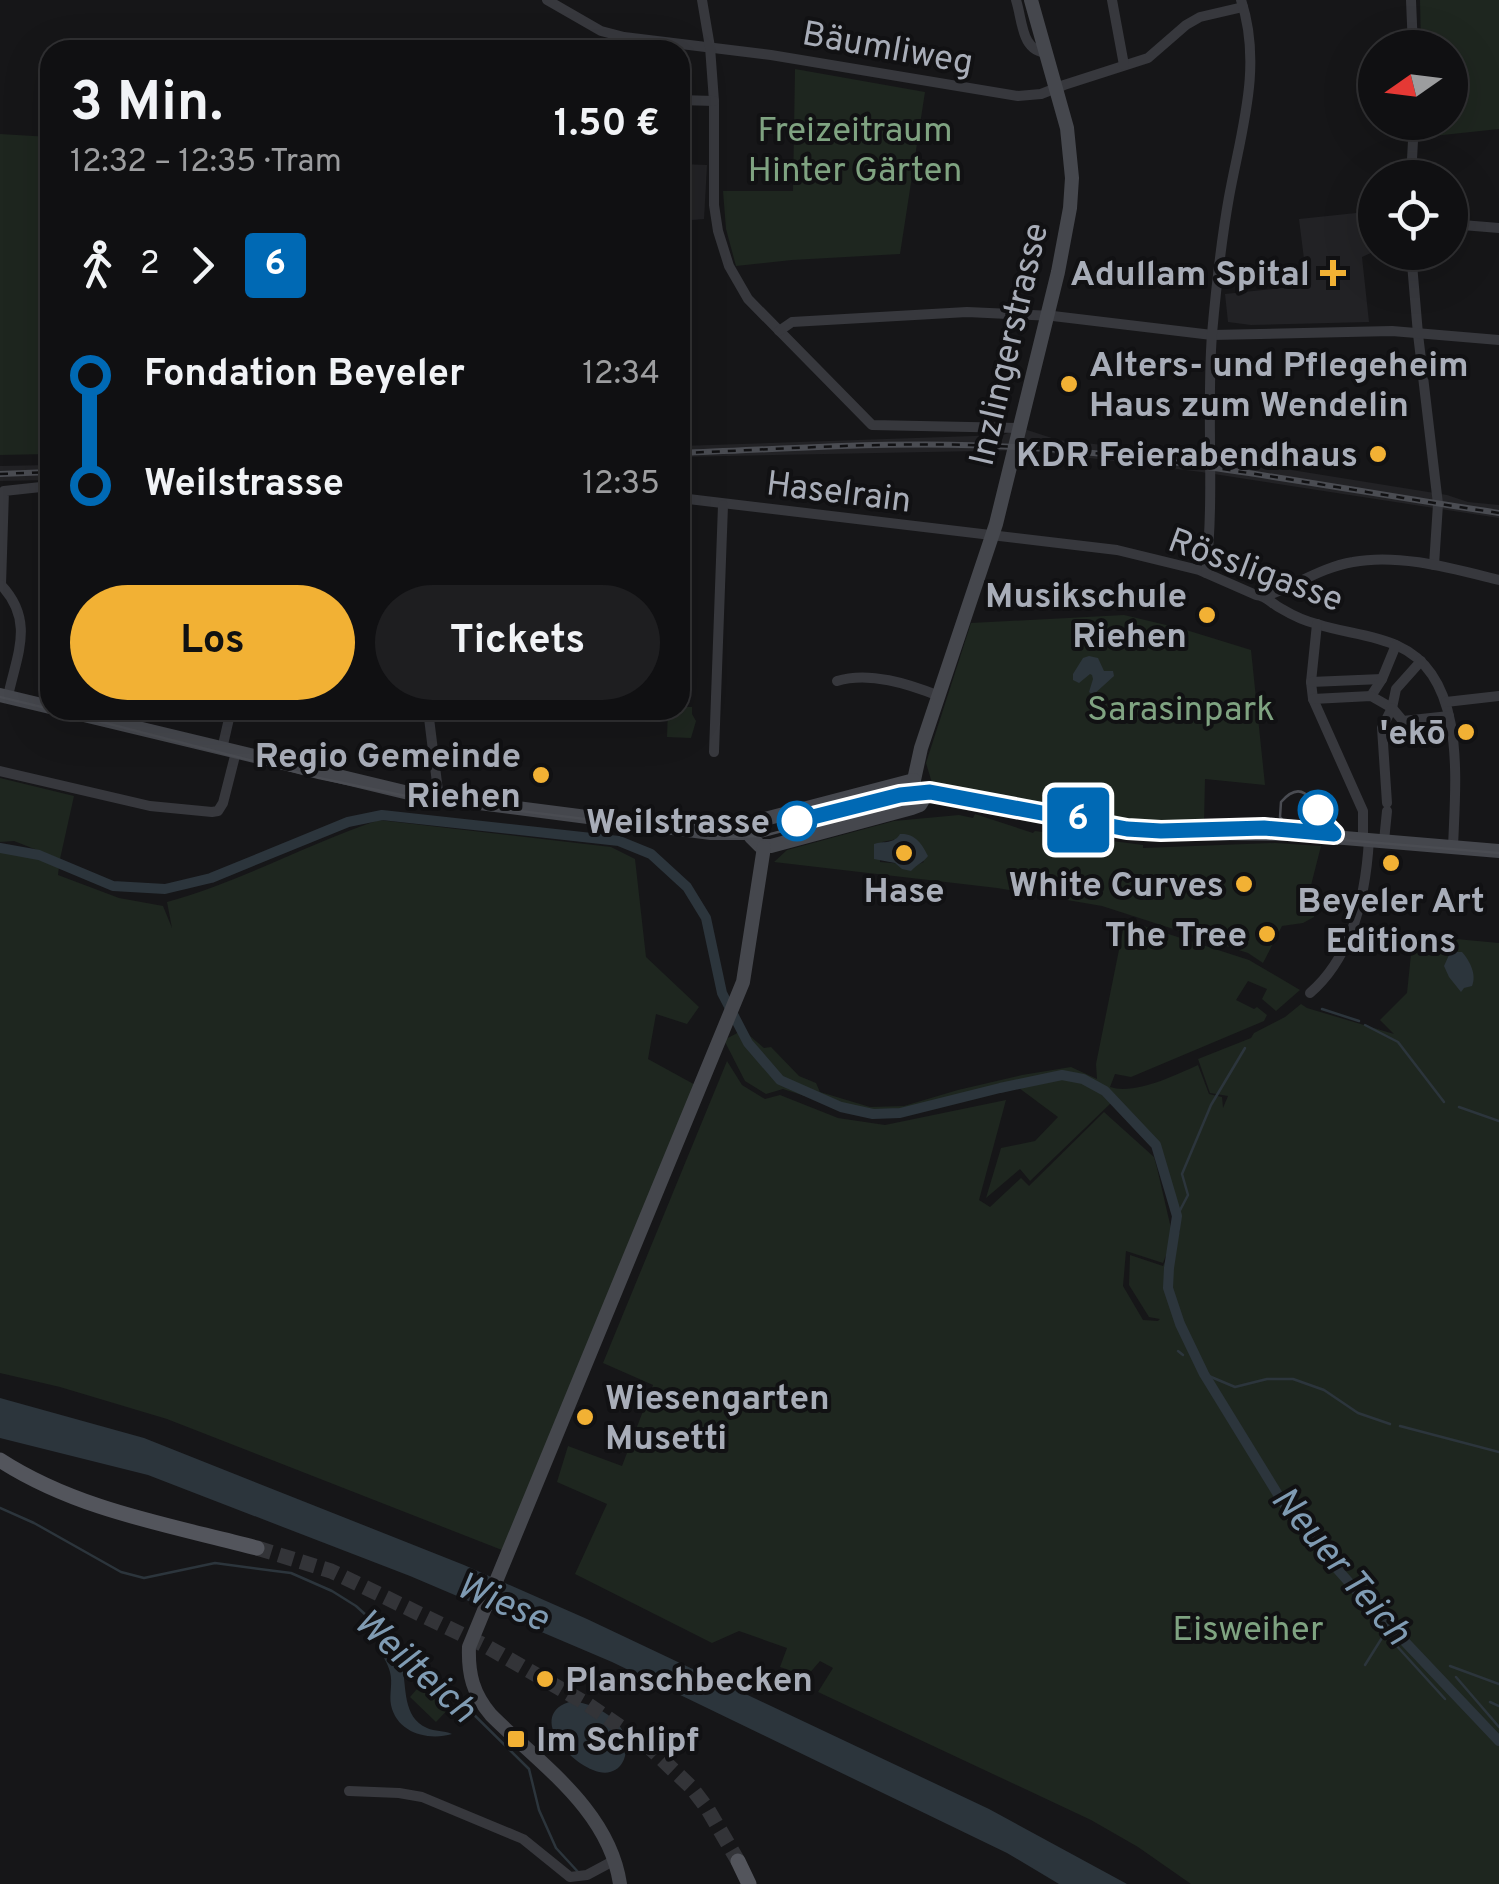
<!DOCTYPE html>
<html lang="de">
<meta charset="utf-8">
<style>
:root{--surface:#101012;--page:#1e1e20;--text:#f1f3f6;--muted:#9c9d9f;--line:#303032;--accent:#f2b134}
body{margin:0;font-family:Overpass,sans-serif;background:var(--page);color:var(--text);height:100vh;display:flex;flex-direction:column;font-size:38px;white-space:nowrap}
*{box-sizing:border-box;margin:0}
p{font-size:32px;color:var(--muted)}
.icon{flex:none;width:55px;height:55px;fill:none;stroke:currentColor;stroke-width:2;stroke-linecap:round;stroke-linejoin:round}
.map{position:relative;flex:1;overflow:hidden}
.drawer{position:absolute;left:40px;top:40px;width:650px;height:680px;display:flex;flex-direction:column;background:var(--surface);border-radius:30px;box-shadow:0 10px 40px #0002,0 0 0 2px var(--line)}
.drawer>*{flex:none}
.badge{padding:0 20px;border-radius:8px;font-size:35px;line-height:65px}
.needle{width:65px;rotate:256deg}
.controls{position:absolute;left:1358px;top:30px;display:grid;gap:20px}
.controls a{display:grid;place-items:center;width:110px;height:110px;border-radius:50%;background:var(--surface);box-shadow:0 10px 40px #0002,0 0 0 2px var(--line);font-size:50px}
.map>.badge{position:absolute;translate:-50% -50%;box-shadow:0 0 0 5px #fff}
.legs{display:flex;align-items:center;gap:15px;height:110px;padding:0 30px;font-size:32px}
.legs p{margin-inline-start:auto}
.headline{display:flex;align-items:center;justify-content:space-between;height:170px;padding:0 30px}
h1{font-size:55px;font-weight:700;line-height:75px}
.cta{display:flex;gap:20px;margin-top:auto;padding:20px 30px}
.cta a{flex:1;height:115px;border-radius:60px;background:var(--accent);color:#111;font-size:40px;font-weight:700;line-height:115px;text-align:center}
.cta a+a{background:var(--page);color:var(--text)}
ul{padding:0 30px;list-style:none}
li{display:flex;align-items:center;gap:35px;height:110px;font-size:38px}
li i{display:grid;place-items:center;width:15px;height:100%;margin:0 12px;background:currentColor}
li i::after{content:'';width:25px;height:25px;margin:-12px;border:8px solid;border-radius:50%;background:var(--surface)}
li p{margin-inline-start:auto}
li:first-child i{background:linear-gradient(#0000 50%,currentColor 0)}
li:last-child i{background:linear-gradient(currentColor 50%,#0000 0)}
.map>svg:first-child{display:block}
</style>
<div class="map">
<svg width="1499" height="1884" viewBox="0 0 1499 1884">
<rect width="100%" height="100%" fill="#161618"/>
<g fill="#222225">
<path d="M 680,164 L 707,165 L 704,219 L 680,221 Z"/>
<path d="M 1375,211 L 1375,251 L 1362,257 L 1369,322 L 1251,325 L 1228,322 L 1225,294 L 1302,286 L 1304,259 L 1299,219 Z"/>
<path d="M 1021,428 L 1058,440 L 1211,457 L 1447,495 L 1468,502 L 1499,505 L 1499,518 L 1201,472 L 1025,450 L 680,457 L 680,446 L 1003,435 Z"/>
<path d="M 50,465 L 50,480 L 0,481 L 0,466 Z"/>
</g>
<g fill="#1e261f" fill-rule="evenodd">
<path d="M 1420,0 L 1499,0 L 1499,129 L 1424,137 L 1423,123 L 1450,122 L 1450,48 L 1421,47 Z"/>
<path d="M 795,69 L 925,92 L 900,254 L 792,260 L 736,266 L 726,229 L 723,191 L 793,191 Z"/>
<path d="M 0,134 L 50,137 L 50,454 L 0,455 Z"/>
<path d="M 1124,615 L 1183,629 L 1251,650 L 1265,785 L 1205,779 L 1204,823 L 1187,825 L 1129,822 L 932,783 L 926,763 L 971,623 Z"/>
<path d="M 680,707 L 692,707 L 692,714 L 696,721 L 691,738 L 667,737 L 668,710 L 680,710 Z"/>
<path d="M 0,778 L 74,796 L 60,859 L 14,841 L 0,842 Z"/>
<path d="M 975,814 L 1033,833 L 1035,831 L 1143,845 L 1143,848 L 1275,843 L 1321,846 L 1307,901 L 1307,906 L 1314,908 L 1314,917 L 1303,923 L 1282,926 L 1263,963 L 1248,953 L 1102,906 L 997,888 L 774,862 L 787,850 L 894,821 L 959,815 L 973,818 ZM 897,839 L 924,862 L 916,865 L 880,862 L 882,842 Z"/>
<path d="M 379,820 L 611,847 L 635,859 L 646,957 L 699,1007 L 687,1024 L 656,1014 L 648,1059 L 699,1087 L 507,1552 L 167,1419 L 60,1387 L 0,1373 L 0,853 L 17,853 L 59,866 L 58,875 L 119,898 L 163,906 L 172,928 L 167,902 C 240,882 307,844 379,820 Z"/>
<path d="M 1125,920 L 1249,960 L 1300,990 L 1276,1011 L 1262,999 L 1267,989 L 1248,981 L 1236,1000 L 1254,1009 L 1257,1007 L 1267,1015 L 1264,1021 L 1131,1077 L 1115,1074 L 1110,1087 C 1134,1095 1174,1076 1198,1065 L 1209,1094 L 1222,1097 L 1223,1108 L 1228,1096 L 1210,1093 L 1198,1059 L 1251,1038 L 1254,1033 L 1285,1017 L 1301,1004 L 1307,1008 L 1394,1034 L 1380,1020 L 1407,993 L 1413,935 L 1499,943 L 1499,1884 L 1191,1884 L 1138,1847 L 1091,1820 L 818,1692 L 833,1668 L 820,1661 L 807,1676 L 780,1667 L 787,1648 L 739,1631 L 712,1643 L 575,1574 L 607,1504 L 557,1482 L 568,1446 L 622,1466 L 653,1385 L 603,1363 L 727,1061 L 742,1085 L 765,1099 L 780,1095 L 838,1118 L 885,1125 L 1006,1100 L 979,1200 L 990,1207 L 1021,1178 L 1029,1186 L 1104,1112 L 1154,1157 L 1157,1168 L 1173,1237 L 1163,1263 L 1126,1251 L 1123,1286 L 1143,1320 L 1158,1321 L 1160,1319 L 1149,1317 L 1129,1285 L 1130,1255 L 1163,1266 L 1180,1231 L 1174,1198 L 1158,1144 L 1112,1102 L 1030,1181 L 1020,1169 L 986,1198 L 1001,1148 L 1035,1141 L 1058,1117 L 1019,1088 L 888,1118 L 867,1116 L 783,1089 L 766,1094 L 745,1081 L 724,1040 L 743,1030 L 764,1048 L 771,1047 L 799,1076 L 816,1083 L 820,1092 L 870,1107 L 904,1106 L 958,1090 L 1022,1075 L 1071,1067 L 1097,1079 L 1096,1064 Z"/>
<path d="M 424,1681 L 451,1706 L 436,1722 L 410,1697 Z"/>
</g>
<g fill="#2c353c">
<path d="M 1089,656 L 1098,658 L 1104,671 L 1113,671 L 1114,676 L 1093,695 L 1089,692 L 1093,679 L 1092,675 L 1090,674 L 1079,683 L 1073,680 L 1073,674 L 1083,658 Z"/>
<path d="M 900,834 C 915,833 922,844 928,856 C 923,863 917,864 911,871 L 902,869 L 895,863 L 874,859 L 874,844 C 884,841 894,844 900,834 Z"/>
<path d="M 1457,952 L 1462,952 C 1470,961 1477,975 1472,986 L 1464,988 L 1461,992 L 1449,977 L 1444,966 L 1449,955 Z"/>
<path d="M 0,1398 L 144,1438 L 464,1565 L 587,1619 L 989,1809 L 1127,1884 L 1059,1884 L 1007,1853 L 612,1662 L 410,1576 L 148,1475 L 0,1438 Z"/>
<path d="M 379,1649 L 402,1666 C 407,1687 402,1717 427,1728 C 435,1732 444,1730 452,1734 C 428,1741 397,1733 391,1705 C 389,1694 393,1683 390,1672 C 388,1664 383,1656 379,1649 Z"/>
<path d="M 573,1701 C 599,1705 634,1724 625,1756 C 623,1764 618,1770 610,1772 C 583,1780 518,1714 573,1701 Z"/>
</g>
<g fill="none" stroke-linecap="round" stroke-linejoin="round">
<g stroke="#2c353c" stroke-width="2.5">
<path d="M 1322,1009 L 1359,1021"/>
<path d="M 1365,1025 L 1398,1042 L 1444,1102"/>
<path d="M 1459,1107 L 1499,1121"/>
<path d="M 1177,1216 L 1188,1195 L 1182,1174 L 1211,1105 L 1245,1048"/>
<path d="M 1178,1351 L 1183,1355"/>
<path d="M 1204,1374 L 1235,1387 L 1267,1379 L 1293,1379 L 1324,1390 L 1358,1413 L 1390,1424"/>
<path d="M 1400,1426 L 1499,1452"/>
<path d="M 0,1508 L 34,1523 L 121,1572 L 144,1578 L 215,1563 L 275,1571 L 291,1573 L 332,1591 L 356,1606 L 460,1701 L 529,1769 L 539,1810 L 556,1848 L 579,1873"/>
<path d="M 1385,1633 L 1445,1699"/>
<path d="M 1365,1665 L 1385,1633 L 1383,1631"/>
<path d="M 1450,1666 L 1499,1684"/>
<path d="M 1456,1677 L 1499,1727"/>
<path d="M 1490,1702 L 1499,1706"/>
</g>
<path stroke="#2c353c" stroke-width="10" d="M 0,848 L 39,855 L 113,886 L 165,889 L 211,878 L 348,822 L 382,815 L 619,841 L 651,854 L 687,887 L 706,918 L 722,993 L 748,1043 L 780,1080 L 841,1107 L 873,1114 L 900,1113 L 1000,1088 L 1062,1075 L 1083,1079 L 1105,1091 L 1156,1145 L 1177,1216 L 1169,1268 L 1168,1288 L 1180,1324 L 1204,1374 L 1293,1519 L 1354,1588 L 1499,1741"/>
<path stroke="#333438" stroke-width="15" stroke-dasharray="15 8" stroke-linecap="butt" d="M 257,1548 L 331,1571 L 486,1646 L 587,1704 L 647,1745 L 691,1787 L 707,1808 L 738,1861"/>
<g stroke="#37383d" stroke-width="10">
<path d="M 547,0 L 601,31 L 624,37 L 771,55 L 1018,96 L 1041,94 L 1064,85 L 1148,58 L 1186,25 L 1200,17 L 1243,7"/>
<path d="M 702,0 L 710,47 L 714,101 L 714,205 L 718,231 L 729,266 L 748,299 L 872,425 L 1021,428"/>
<path d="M 1016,0 C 1023,22 1021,51 1047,53"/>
<path d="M 1112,0 L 1124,65"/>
<path d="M 1411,0 L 1413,48"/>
<path d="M 680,100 L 714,101"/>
<path d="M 1411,178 L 1414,122"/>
<path d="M 1450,224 L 1499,228"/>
<path d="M 1411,252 L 1418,334 L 1438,504 L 1434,565"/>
<path d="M 779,331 L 792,322 L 967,312 L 1053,316 L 1212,335 L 1392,331 L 1499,340"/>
<path d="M 680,498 L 1117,550 L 1199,570 L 1256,595 C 1268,596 1271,604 1282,609 C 1292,615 1305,621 1317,624 C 1344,633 1372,634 1398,646 C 1468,677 1455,785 1453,848"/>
<path d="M 1206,573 C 1215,493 1206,414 1212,334 C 1216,289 1221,242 1229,197 C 1241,131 1263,66 1241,0"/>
<path d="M 1,585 L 4,491 L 50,486"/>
<path d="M 1,585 C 35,621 17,654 8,696"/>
<path d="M 1266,596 C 1295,586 1322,567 1353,562 C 1399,553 1454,569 1499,580"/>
<path d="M 1317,624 L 1311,682 L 1313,699 L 1363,811 L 1363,839"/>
<path d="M 837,681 C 869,671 909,684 939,696"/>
<path d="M 1311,682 L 1382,679"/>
<path d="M 1371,696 L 1382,679 L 1396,645"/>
<path d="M 1313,699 L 1371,696 L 1392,708 L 1396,689 L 1421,661"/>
<path d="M 1446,702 L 1499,696"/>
<path d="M 428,710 L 439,799"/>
<path d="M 222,749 L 231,710"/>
<path d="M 714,752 L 723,505"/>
<path d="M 0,771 L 150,806 L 212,812 L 218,811 L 223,803 L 236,752"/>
<path d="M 1387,803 L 1382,728 L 1392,708 L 1403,721 L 1449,716"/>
<path d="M 1384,841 L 1387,811"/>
<path d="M 1310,993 C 1353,956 1366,893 1369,839"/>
<path d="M 349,1791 L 399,1793 L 422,1797 L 523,1839 L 570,1877 L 587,1875 L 615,1860"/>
</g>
<g stroke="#45474d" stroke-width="14">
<path d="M 0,695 L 50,707"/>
<path d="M 63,710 L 417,795 L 711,833 L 750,833"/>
<path d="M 914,780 L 921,748 L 996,524 L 1058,272 L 1070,208 L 1072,178 L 1067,128 L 1031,0"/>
<path d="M 914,780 L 757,821 L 751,827 L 751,837 L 760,846 L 771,846 L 912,808 L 920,805 L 926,795"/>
<path d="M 926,795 L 978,802 L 1144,833 L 1297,834 L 1499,851"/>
<path d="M 620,1884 C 609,1810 541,1765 491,1715 C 473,1694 468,1674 469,1647 L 743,982 L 764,847"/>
</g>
<g stroke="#53555c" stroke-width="15">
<path d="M 0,1460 C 77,1510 170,1525 257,1548"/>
<path d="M 738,1861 L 749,1884"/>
</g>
<g stroke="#4a4c52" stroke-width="2.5">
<path d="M 0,697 L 50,709"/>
<path d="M 55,710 L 319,778 L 416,798 L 731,837 L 763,836 L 890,803 L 925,798 L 963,801 L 1163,839 L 1319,838 L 1499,853"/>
<path d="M 1303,832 L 1288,826 L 1280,817 L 1281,802 C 1309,770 1317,819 1331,832 C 1336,837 1339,837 1346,839"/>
</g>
<defs>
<g id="rail">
<path d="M 680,453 C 791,449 904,440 1015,447 C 1178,456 1338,489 1499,513"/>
<path d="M 0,474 L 50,472"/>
</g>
</defs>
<use href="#rail" stroke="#4a4c52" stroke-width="6"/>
<use href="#rail" stroke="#111113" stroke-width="2.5" stroke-dasharray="8" stroke-linecap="butt"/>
</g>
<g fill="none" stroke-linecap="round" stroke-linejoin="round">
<defs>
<path id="line-1" d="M 797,821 L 900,795 L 930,792 L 1127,829 L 1161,831 L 1264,828 L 1334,834 L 1327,827 L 1318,810"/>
</defs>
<use href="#line-1" stroke="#fff" stroke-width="22"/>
<use href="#line-1" stroke="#0069b4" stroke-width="15"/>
</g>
<g fill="#f2b134" stroke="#111113" stroke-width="4">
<path d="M1328 258h10v10h10v10h-10v10h-10v-10h-10v-10h10z"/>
<circle cx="1069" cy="384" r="10"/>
<circle cx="1378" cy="454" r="10"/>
<circle cx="1207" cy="615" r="10"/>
<circle cx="1466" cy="732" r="10"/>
<circle cx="541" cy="775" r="10"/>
<circle cx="904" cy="853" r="10"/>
<circle cx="1391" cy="863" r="10"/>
<circle cx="1244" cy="884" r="10"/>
<circle cx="1267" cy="934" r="10"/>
<circle cx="585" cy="1417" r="10"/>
<circle cx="545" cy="1679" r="10"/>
<rect x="506" y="1729" width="20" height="20" rx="5"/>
</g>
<g fill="#fff" stroke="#0069b4" stroke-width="5">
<circle cx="1318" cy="810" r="18"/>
<circle cx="797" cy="821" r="18"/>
</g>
<g text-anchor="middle" stroke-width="8" stroke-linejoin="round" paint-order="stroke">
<g font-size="35" fill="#a8adb8" stroke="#111113">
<text transform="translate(888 47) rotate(10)" y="12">Bäumliweg</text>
<text transform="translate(1008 344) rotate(-77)" y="12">Inzlingerstrasse</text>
<text transform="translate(839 491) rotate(7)" y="12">Haselrain</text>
<text transform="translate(1256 569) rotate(20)" y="12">Rössligasse</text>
</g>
<g font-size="35" fill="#7fa381" stroke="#111113">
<text x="855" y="141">Freizeitraum<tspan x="855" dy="40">Hinter Gärten</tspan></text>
<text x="1181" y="720">Sarasinpark</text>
<text x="1248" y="1640">Eisweiher</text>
</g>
<g font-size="35" font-weight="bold" fill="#a8adb8" stroke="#111113" text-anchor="end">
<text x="1310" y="285">Adullam Spital</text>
<text x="1089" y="376" text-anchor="start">Alters- und Pflegeheim<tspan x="1089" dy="40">Haus zum Wendelin</tspan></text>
<text x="1358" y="466">KDR Feierabendhaus</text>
<text x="1187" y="607">Musikschule<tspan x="1187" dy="40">Riehen</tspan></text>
<text x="1446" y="744">'ekō</text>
<text x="521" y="767">Regio Gemeinde<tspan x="521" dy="40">Riehen</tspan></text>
<text x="1224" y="896">White Curves</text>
<text x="904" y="902" text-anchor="middle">Hase</text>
<text x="1391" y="912" text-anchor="middle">Beyeler Art<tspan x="1391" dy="40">Editions</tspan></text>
<text x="1247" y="946">The Tree</text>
<text x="605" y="1409" text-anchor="start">Wiesengarten<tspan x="605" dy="40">Musetti</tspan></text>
<text x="565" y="1691" text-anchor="start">Planschbecken</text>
<text x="536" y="1751" text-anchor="start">Im Schlipf</text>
</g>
<g font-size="35" font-weight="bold" fill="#a8adb8" stroke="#111113" text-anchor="end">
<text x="770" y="833">Weilstrasse</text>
</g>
<g font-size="38" font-style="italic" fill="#7f9bb3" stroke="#111113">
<text transform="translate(1342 1565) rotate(50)" y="13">Neuer Teich</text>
<text transform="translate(503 1601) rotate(23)" y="13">Wiese</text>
<text transform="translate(416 1665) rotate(42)" y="13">Weilteich</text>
</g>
</g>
</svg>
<div class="controls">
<a><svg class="needle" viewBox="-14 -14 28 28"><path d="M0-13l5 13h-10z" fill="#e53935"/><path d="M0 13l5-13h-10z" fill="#9c9d9f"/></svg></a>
<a><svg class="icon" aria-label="locate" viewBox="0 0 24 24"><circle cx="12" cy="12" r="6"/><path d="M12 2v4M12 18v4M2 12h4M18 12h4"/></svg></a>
</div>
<b class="badge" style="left:1078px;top:820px;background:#0069b4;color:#fff">6</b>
<section class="drawer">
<div class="headline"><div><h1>3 Min.</h1><p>12:32 – 12:35 · Tram</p></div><b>1.50 €</b></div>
<div class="legs"><svg class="icon" aria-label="walk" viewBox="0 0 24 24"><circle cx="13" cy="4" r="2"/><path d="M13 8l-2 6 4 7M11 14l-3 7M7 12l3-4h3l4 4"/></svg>2<svg class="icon" aria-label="forward" viewBox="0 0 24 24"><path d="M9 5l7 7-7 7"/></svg><b class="badge" style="background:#0069b4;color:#fff">6</b></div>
<ul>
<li><i style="color:#0069b4"></i><b>Fondation Beyeler</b><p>12:34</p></li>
<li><i style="color:#0069b4"></i><b>Weilstrasse</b><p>12:35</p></li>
</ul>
<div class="cta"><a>Los</a><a>Tickets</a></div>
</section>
</div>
